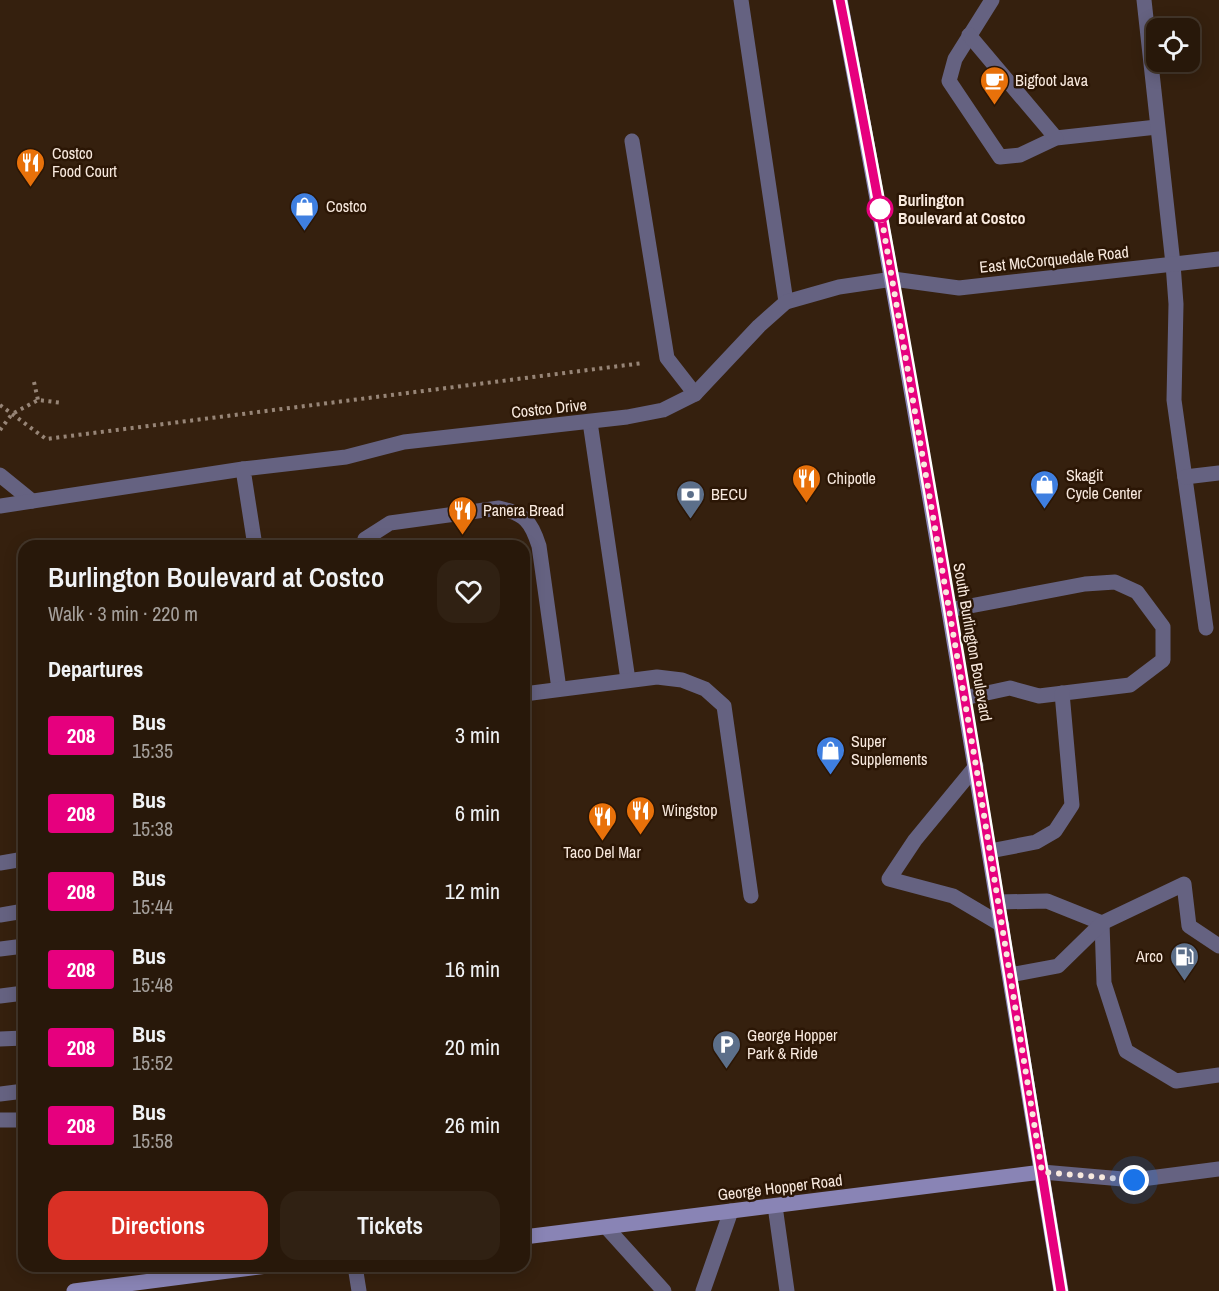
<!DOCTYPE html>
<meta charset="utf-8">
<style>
:root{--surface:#28180a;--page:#302113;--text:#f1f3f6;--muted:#a5a09c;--line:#44372b;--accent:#d93025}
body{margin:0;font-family:"Archivo Narrow",sans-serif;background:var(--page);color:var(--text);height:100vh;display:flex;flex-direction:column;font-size:22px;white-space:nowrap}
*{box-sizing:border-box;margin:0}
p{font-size:20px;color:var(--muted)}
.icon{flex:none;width:33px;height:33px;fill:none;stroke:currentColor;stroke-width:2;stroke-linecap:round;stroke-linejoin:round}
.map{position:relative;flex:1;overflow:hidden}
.drawer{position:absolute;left:18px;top:540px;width:512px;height:732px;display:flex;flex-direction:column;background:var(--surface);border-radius:18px;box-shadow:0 3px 15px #0003,0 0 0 2px var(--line)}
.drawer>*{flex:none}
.badge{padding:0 12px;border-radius:4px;font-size:21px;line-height:39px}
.fabs{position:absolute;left:1146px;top:18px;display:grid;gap:12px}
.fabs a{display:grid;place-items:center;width:54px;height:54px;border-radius:12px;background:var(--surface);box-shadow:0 3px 15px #0003,0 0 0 2px var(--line);font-size:30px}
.you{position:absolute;width:30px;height:30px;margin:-15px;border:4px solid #fff;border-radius:50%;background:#1a73e8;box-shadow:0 0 0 9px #1a73e833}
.map>.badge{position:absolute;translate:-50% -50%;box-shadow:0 0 0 3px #fff}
h2{padding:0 30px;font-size:22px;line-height:54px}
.round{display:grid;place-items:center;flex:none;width:63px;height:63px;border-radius:18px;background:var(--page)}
.head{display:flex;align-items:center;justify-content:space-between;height:102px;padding:0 30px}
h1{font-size:28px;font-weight:600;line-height:45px}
.cta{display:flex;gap:12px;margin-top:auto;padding:12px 30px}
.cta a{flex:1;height:69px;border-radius:18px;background:var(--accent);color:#fff;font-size:24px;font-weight:600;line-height:69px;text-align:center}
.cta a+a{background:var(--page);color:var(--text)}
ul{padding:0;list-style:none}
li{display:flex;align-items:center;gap:18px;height:78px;padding:0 30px}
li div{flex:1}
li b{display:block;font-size:22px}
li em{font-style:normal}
li .badge{min-width:66px;font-weight:700;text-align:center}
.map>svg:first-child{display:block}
</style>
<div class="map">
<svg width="1219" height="1291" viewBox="0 0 1219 1291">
<rect width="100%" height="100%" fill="#35200e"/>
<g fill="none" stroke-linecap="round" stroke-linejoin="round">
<g stroke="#978577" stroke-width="4" stroke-dasharray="3 4.5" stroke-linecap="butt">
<path d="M 34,382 L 38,400"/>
<path d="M 0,405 L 46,439 L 643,363"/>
<path d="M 0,430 L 12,414 L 38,400 L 63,403"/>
</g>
<g stroke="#656281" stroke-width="15">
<path d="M 741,0 L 786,302"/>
<path d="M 992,0 L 955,59 L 949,81 L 1000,157 L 1020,155 L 1056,138 L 1157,127"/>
<path d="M 1144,0 L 1173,264 L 1176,304 L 1174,400 L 1206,628"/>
<path d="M 969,35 L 1056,138"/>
<path d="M 632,141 L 667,358 L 695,394"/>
<path d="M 590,422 L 628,680"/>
<path d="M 0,475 L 32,501"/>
<path d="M 1185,477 L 1219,473"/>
<path d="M 0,506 L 243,469"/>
<path d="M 366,546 L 365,539 L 390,523 L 499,508 C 525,514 531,521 539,546 L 559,689"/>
<path d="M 949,610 L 1085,584 L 1115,582 L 1137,592 L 1163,627 L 1163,660 L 1130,685 L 1039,696 L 1010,688 L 964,698"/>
<path d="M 524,694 L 657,677 L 682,680 L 705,689 L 724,706 L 751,896"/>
<path d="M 976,766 L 915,840 L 889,879 L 953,896 L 1002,925"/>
<path d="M 990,851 L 1036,842 L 1055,831 L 1072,805 L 1062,693"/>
<path d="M 0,863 L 24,859"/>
<path d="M 998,902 L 1047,901 L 1102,923"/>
<path d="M 0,915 L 24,911"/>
<path d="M 1102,923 L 1104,983 L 1126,1051 L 1176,1081 L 1219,1075"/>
<path d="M 0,949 L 24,946"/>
<path d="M 1010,975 L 1058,966 L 1102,923 L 1184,884 L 1189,926 L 1219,946"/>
<path d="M 0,996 L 24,993"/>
<path d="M 0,1039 L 24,1038"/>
<path d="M 0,1094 L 24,1091"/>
<path d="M 0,1120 L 24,1120"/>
<path d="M 775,1206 L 787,1291"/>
<path d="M 607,1228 L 664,1291"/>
<path d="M 703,1291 L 731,1211"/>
</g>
<g stroke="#656281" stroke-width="15">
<path d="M 255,546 L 243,469 L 346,457 L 404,442 L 627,417 L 663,410 L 695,394 L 759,326 L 786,302 L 839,287 L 893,279 L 959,288 L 1219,259"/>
<path d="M 1042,1172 L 1134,1180 L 1219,1169"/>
<path d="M 355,1266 L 359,1291"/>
</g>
<g stroke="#8984b5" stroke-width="15">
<path d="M 840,0 C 922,429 990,860 1061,1291"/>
<path d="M 524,1237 L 1042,1172"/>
<path d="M 74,1291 L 267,1266"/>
</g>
</g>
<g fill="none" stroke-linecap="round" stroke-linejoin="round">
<defs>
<path id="line" d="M 840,0 C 924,428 991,860 1061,1291"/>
</defs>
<use href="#line" stroke="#fff" stroke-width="14"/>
<use href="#line" stroke="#e6007e" stroke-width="9"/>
<path stroke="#f8e9de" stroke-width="6" stroke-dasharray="0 10.8" d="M 880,209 L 976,766 L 1042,1172 L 1134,1180"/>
</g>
<defs>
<symbol id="cafe-pin" viewBox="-11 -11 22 30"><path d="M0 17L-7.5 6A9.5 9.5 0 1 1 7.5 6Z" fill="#e8710a" stroke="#2b1605"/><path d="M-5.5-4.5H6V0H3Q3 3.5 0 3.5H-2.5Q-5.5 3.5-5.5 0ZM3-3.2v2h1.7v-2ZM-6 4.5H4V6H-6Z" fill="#fff"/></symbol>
<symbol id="restaurant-pin" viewBox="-11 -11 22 30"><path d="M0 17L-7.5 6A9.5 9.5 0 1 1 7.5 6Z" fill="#e8710a" stroke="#2b1605"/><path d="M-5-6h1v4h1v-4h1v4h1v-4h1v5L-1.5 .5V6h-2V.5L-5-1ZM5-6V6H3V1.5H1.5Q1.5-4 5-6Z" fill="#fff"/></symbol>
<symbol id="shop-pin" viewBox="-11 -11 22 30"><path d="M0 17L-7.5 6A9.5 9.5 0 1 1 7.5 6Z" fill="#3f7fe0" stroke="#2b1605"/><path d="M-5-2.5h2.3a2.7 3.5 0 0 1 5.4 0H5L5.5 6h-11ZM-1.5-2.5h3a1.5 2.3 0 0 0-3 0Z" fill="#fff"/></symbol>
<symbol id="bank-pin" viewBox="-11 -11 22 30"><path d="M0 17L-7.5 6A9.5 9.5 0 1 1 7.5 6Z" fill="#5c6f8a" stroke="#2b1605"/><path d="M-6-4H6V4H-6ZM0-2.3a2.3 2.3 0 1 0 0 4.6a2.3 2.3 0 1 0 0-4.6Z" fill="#fff"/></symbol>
<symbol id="fuel-pin" viewBox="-11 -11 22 30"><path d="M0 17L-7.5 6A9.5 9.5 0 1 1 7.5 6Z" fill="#5c6f8a" stroke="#2b1605"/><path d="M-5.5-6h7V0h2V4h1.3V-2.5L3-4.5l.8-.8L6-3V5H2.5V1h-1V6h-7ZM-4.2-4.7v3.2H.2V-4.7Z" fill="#fff"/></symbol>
<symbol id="parking-pin" viewBox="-11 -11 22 30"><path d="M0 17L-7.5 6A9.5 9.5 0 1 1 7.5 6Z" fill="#5c6f8a" stroke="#2b1605"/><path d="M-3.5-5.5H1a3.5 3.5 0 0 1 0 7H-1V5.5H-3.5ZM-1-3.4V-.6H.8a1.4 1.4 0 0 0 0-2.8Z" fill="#fff"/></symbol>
</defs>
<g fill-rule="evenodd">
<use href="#cafe-pin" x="978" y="64" width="33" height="45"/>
<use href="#restaurant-pin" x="14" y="146" width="33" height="45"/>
<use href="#shop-pin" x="288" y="190" width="33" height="45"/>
<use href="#restaurant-pin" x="790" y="462" width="33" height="45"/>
<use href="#shop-pin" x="1028" y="468" width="33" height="45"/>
<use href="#bank-pin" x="674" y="478" width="33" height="45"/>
<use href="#restaurant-pin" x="446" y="494" width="33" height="45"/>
<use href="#shop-pin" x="814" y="734" width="33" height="45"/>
<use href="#restaurant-pin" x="624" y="794" width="33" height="45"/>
<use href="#restaurant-pin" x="586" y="800" width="33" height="45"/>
<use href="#fuel-pin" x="1168" y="940" width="33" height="45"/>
<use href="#parking-pin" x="710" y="1028" width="33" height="45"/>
</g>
<circle fill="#fff" stroke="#e6007e" stroke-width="3" cx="880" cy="209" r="12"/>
<g text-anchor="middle" stroke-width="5" stroke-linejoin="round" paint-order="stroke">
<g font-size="16" fill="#f8e9de" stroke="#2b1605" text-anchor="start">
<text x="1015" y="86">Bigfoot Java</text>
<text x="52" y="159">Costco<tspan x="52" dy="18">Food Court</tspan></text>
<text x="326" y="212">Costco</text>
<text x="1066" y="481">Skagit<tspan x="1066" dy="18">Cycle Center</tspan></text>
<text x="827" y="484">Chipotle</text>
<text x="711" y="500">BECU</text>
<text x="483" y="516">Panera Bread</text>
<text x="851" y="747">Super<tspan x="851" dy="18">Supplements</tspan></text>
<text x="662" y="816">Wingstop</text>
<text x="602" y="858" text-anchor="middle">Taco Del Mar</text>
<text x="1163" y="962" text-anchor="end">Arco</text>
<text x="747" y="1041">George Hopper<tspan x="747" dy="18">Park &amp; Ride</tspan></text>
</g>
<g font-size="16" font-weight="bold" fill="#f8e9de" stroke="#2b1605" text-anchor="start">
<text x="898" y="206">Burlington<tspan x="898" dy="18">Boulevard at Costco</tspan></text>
</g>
<g font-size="16" fill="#f8e9de" stroke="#2b1605">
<text transform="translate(1054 259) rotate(-6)" y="6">East McCorquedale Road</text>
<text transform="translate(549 408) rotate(-6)" y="6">Costco Drive</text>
<text transform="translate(973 642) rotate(80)" y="6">South Burlington Boulevard</text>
<text transform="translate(780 1187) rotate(-7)" y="6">George Hopper Road</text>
</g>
</g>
</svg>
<div class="fabs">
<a><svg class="icon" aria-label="locate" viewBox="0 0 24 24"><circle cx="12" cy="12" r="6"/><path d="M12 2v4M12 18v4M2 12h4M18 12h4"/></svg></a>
</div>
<div class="you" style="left:1134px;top:1180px"></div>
<section class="drawer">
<div class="head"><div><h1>Burlington Boulevard at Costco</h1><p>Walk · 3 min · 220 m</p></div><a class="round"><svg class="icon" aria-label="heart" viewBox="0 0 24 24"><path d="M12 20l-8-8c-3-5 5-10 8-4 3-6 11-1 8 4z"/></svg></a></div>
<h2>Departures</h2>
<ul>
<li><span class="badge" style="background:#e6007e;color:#fff">208</span><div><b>Bus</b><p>15:35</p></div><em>3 min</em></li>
<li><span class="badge" style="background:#e6007e;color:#fff">208</span><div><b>Bus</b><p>15:38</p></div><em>6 min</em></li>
<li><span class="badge" style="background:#e6007e;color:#fff">208</span><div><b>Bus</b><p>15:44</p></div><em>12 min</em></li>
<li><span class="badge" style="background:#e6007e;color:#fff">208</span><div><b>Bus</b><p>15:48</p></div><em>16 min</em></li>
<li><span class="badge" style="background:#e6007e;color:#fff">208</span><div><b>Bus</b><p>15:52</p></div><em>20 min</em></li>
<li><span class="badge" style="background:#e6007e;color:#fff">208</span><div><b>Bus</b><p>15:58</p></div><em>26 min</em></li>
</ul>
<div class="cta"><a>Directions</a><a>Tickets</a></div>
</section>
</div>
